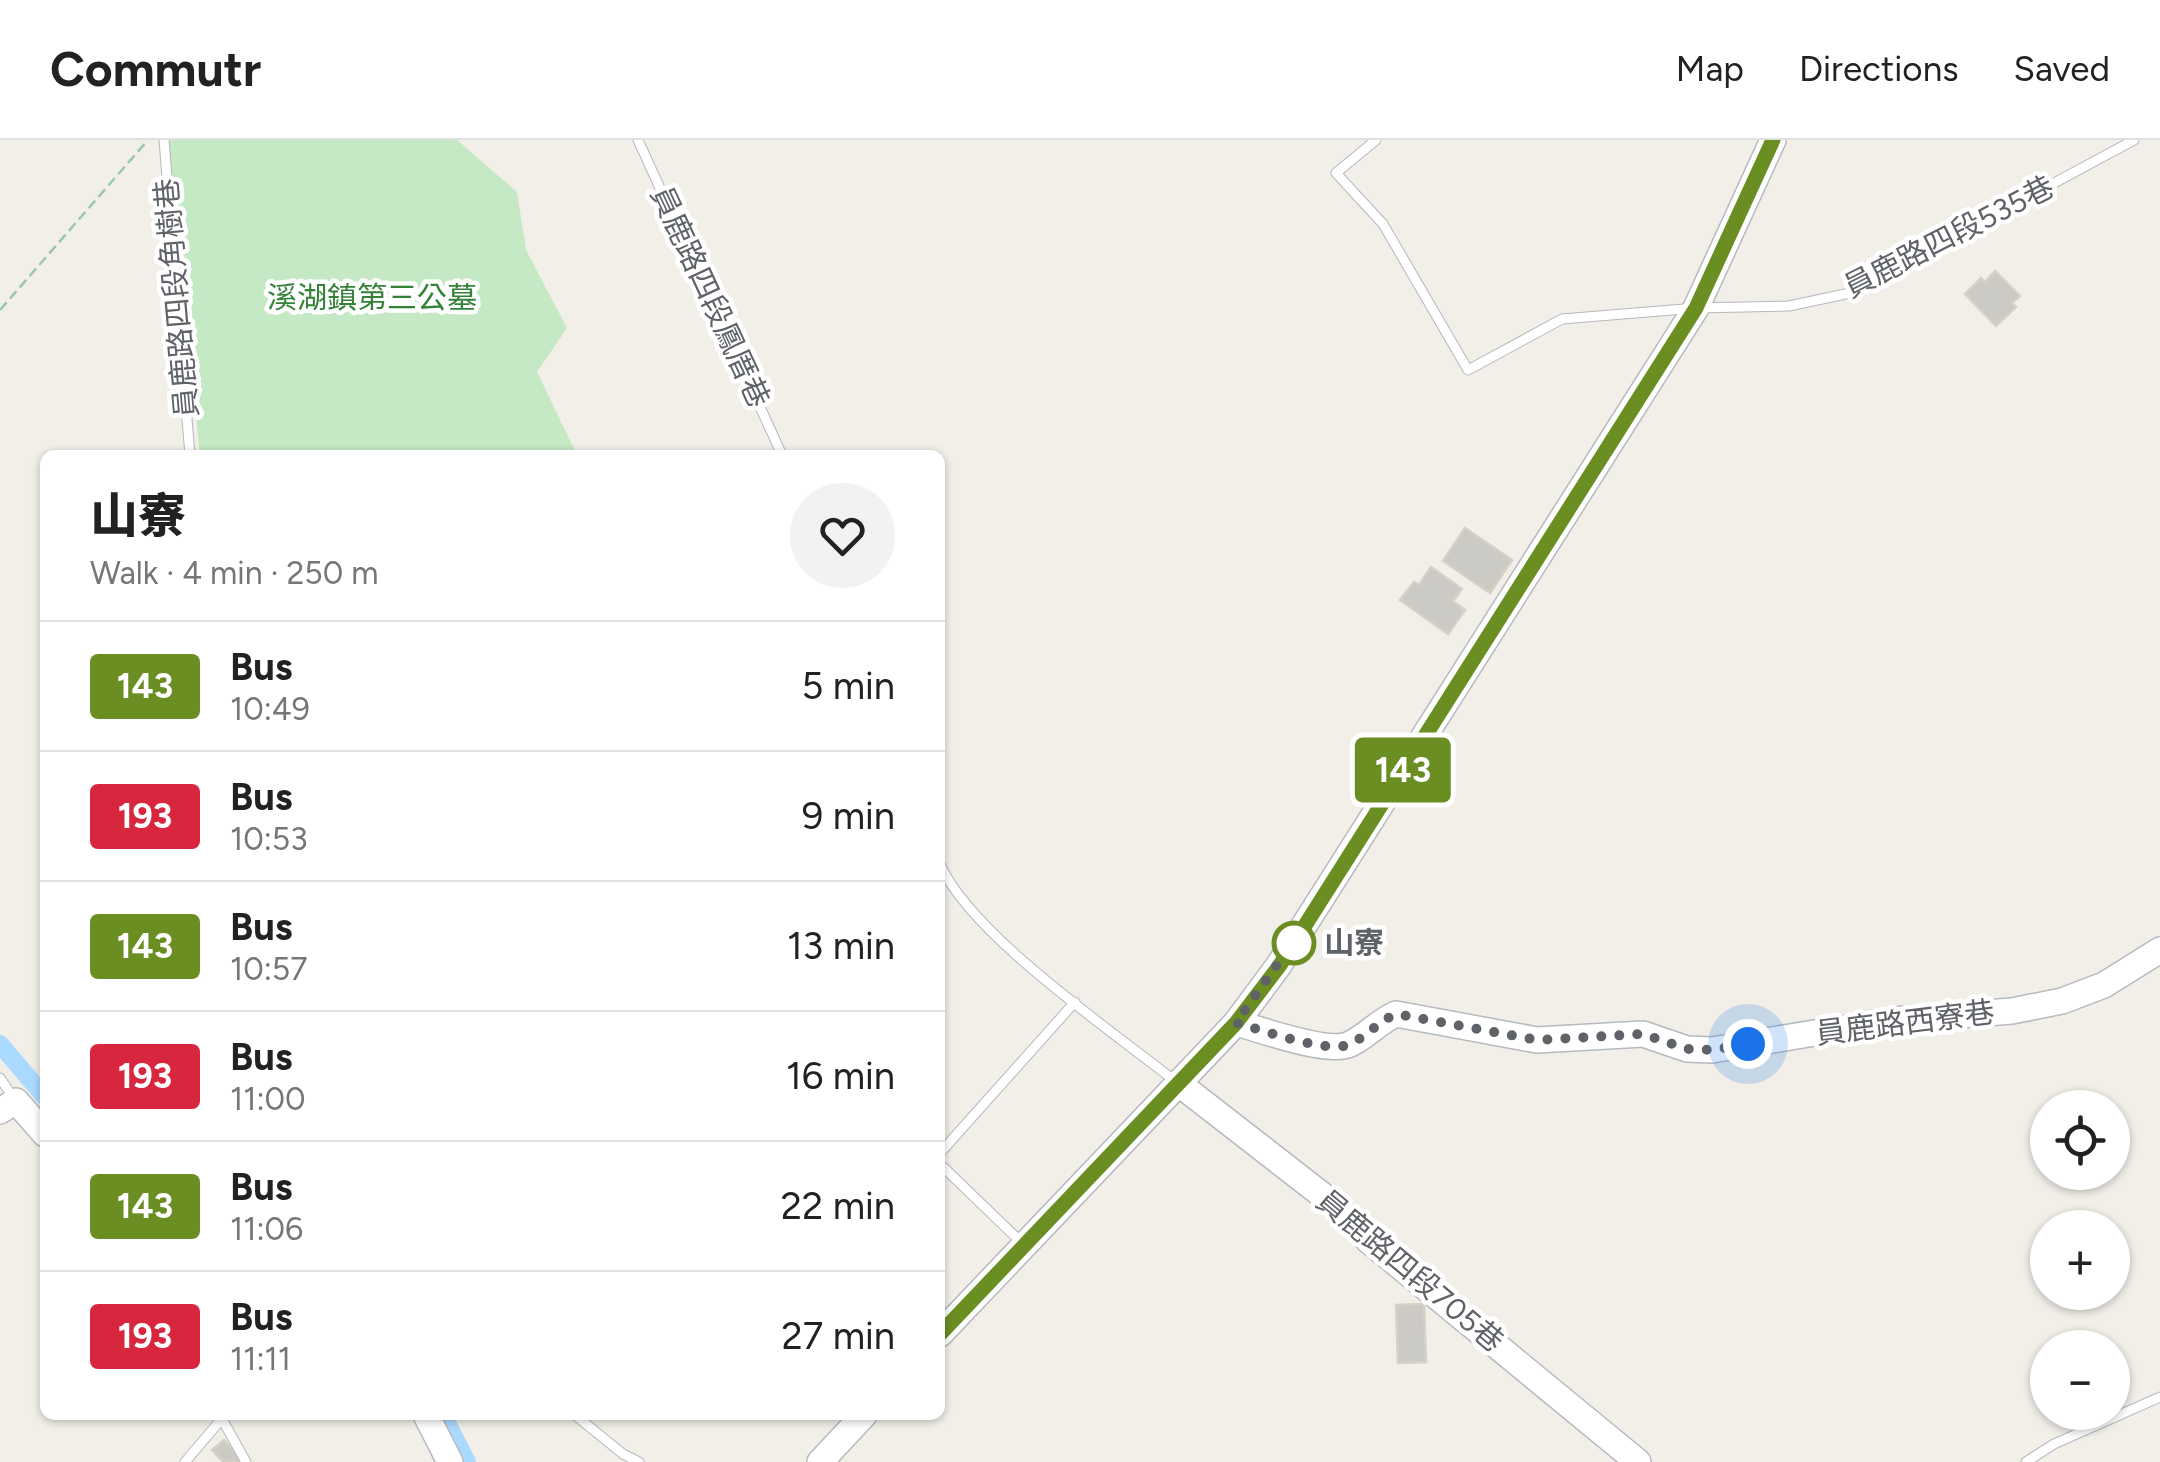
<!DOCTYPE html>
<meta charset="utf-8">
<style>
:root{--surface:#fff;--page:#f2f2f2;--text:#222;--muted:#767676;--line:#e0e0e0}
body{margin:0;font-family:Figtree,"Noto Sans TC",sans-serif;background:var(--page);color:var(--text);height:100vh;display:flex;flex-direction:column;font-size:38px;white-space:nowrap}
*{box-sizing:border-box;margin:0}
p{font-size:32px;color:var(--muted)}
.icon{flex:none;width:55px;height:55px;fill:none;stroke:currentColor;stroke-width:2;stroke-linecap:round;stroke-linejoin:round}
.map{position:relative;flex:1;overflow:hidden}
.details{position:absolute;left:40px;top:310px;width:905px;height:970px;display:flex;flex-direction:column;background:var(--surface);border-radius:15px;box-shadow:0 2px 8px #0004}
.details>*{flex:none}
.badge{padding:0 20px;border-radius:8px;font-size:35px;line-height:65px}
.fabs{position:absolute;left:2030px;top:950px;display:grid;gap:20px}
.fabs a{display:grid;place-items:center;width:100px;height:100px;border-radius:50%;background:var(--surface);box-shadow:0 2px 8px #0004;font-size:50px}
.you{position:absolute;width:50px;height:50px;margin:-25px;border:8px solid #fff;border-radius:50%;background:#1a73e8;box-shadow:0 0 0 15px #1a73e833}
.map>.badge{position:absolute;translate:-50% -50%;box-shadow:0 0 0 5px #fff}
.round{display:grid;place-items:center;flex:none;width:105px;height:105px;border-radius:52px;background:var(--page)}
.summary{display:flex;align-items:center;justify-content:space-between;height:170px;padding:0 50px}
h1{font-size:48px;font-weight:800;line-height:75px}
ul{padding:0;list-style:none}
li{display:flex;align-items:center;gap:30px;height:130px;padding:0 50px;border-top:2px solid var(--line)}
li div{flex:1}
li b{display:block;font-size:38px}
li em{font-style:normal}
li .badge{min-width:110px;font-weight:700;text-align:center}
header{display:flex;align-items:center;gap:60px;box-sizing:border-box;height:140px;padding:0 50px;background:var(--surface);border-bottom:2px solid var(--line)}
header strong{font-size:48px}
nav{display:flex;gap:55px;margin-inline-start:auto;font-size:35px}
.map>svg:first-child{display:block}
</style>
<header>
<strong>Commutr</strong>
<nav><a>Map</a><a>Directions</a><a>Saved</a></nav>
</header>
<div class="map">
<svg width="2160" height="1322" viewBox="0 0 2160 1322">
<rect width="100%" height="100%" fill="#f1efe8"/>
<path fill="#c5e8c5" d="M 168,0 L 457,0 L 517,52 L 526,110 L 567,188 L 537,232 L 577,315 L 200,315 Z"/>
<g fill="none" stroke-linecap="round" stroke-linejoin="round">
<g stroke="#aadaff" stroke-width="18">
<path d="M 0,904 L 45,957"/>
<path d="M 443,1275 L 467,1322"/>
</g>
</g>
<g fill="#cccac5" stroke="#d6d1c6" stroke-width="2.5">
<path d="M 1995,131 L 2020,156 L 2012,163 L 2016,167 L 1996,186 L 1965,154 L 1981,138 L 1985,142 Z"/>
<path d="M 1465,388 L 1512,420 L 1490,453 L 1443,421 Z"/>
<path d="M 1431,427 L 1462,449 L 1453,461 L 1465,470 L 1448,494 L 1400,460 L 1414,442 L 1419,445 Z"/>
<path d="M 1424,1164 L 1426,1222 L 1398,1223 L 1396,1165 Z"/>
<path d="M 224,1300 L 244,1322 L 223,1322 L 212,1310 Z"/>
</g>
<g fill="none" stroke-linecap="round" stroke-linejoin="round">
<defs>
<g id="lane">
<path d="M 164,0 L 190,315"/>
<path d="M 638,0 L 782,315"/>
<path d="M 1376,0 L 1336,33 L 1383,84 L 1468,230 L 1562,179 L 1696,168 L 1789,166 L 1850,153 L 2134,0"/>
<path d="M 940,724 C 970,794 1112,891 1175,941"/>
<path d="M 0,938 L 15,960"/>
<path d="M 940,1013 L 1075,862"/>
<path d="M 940,1024 L 1022,1103"/>
<path d="M 575,1275 L 623,1314 L 639,1322"/>
<path d="M 222,1279 L 246,1322"/>
<path d="M 185,1322 L 225,1275"/>
<path d="M 2026,1322 L 2054,1304 L 2160,1257"/>
</g>
<g id="secondary">
<path d="M 1236,883 C 1260,889 1329,915 1350,904 C 1367,896 1378,882 1396,874 L 1537,900 L 1643,894 L 1687,909 L 1712,910 L 1893,880 L 2012,871 L 2062,861 L 2104,845 L 2160,810"/>
<path d="M 1178,943 L 1335,1065 L 1368,1100 L 1638,1322"/>
<path d="M 0,971 L 16,961 L 45,994"/>
<path d="M 940,1194 L 1236,883 L 1279,825 L 1696,168 L 1773,0"/>
<path d="M 426,1275 L 450,1322"/>
<path d="M 820,1322 L 864,1275"/>
</g>
</defs>
<use href="#lane" stroke="#b5b8bc" stroke-width="11"/>
<use href="#secondary" stroke="#b6babf" stroke-width="28"/>
<path stroke="#9cc7a9" stroke-width="2.5" stroke-dasharray="10 5" stroke-linecap="butt" d="M 0,170 L 148,0"/>
<use href="#lane" stroke="#fff" stroke-width="9"/>
<use href="#secondary" stroke="#fff" stroke-width="25"/>
</g>
<g fill="none" stroke-linecap="round" stroke-linejoin="round">
<defs>
<path id="line" d="M 940,1194 L 1236,883 L 1280,825 L 1696,168 L 1773,0"/>
</defs>
<use href="#line" stroke="#fff" stroke-width="22"/>
<use href="#line" stroke="#6b8e23" stroke-width="15"/>
<path stroke="#5f6368" stroke-width="10" stroke-dasharray="0 18" d="M 1294,803 L 1300,792 L 1236,883 C 1260,889 1329,915 1350,904 C 1367,896 1378,882 1396,874 L 1537,900 L 1643,894 L 1687,909 L 1712,910 L 1748,904"/>
</g>
<circle fill="#fff" stroke="#6b8e23" stroke-width="5" cx="1294" cy="803" r="20"/>
<g text-anchor="middle" stroke-width="9" stroke-linejoin="round" paint-order="stroke">
<g font-size="30" fill="#5f6368" stroke="#fff">
<text transform="translate(1949 97) rotate(-27)" y="10">員鹿路四段535巷</text>
<text transform="translate(710 157) rotate(65)" y="10">員鹿路四段鳳厝巷</text>
<text transform="translate(177 158) rotate(-95)" y="10">員鹿路四段角樹巷</text>
<text transform="translate(1905 883) rotate(-7)" y="10">員鹿路西寮巷</text>
<text transform="translate(1410 1131) rotate(40)" y="10">員鹿路四段705巷</text>
</g>
<g font-size="30" fill="#348238" stroke="#fff">
<text x="372" y="168">溪湖鎮第三公墓</text>
</g>
<g font-size="30" font-weight="bold" fill="#5f6368" stroke="#fff" text-anchor="start">
<text x="1324" y="813">山寮</text>
</g>
</g>
</svg>
<div class="fabs">
<a><svg class="icon" aria-label="locate" viewBox="0 0 24 24"><circle cx="12" cy="12" r="6"/><path d="M12 2v4M12 18v4M2 12h4M18 12h4"/></svg></a>
<a>+</a>
<a>−</a>
</div>
<div class="you" style="left:1748px;top:904px"></div>
<b class="badge" style="left:1403px;top:630px;background:#6b8e23;color:#fff">143</b>
<section class="details">
<div class="summary"><div><h1>山寮</h1><p>Walk · 4 min · 250 m</p></div><a class="round"><svg class="icon" aria-label="heart" viewBox="0 0 24 24"><path d="M12 20l-8-8c-3-5 5-10 8-4 3-6 11-1 8 4z"/></svg></a></div>
<ul>
<li><span class="badge" style="background:#6b8e23;color:#fff">143</span><div><b>Bus</b><p>10:49</p></div><em>5 min</em></li>
<li><span class="badge" style="background:#d7263d;color:#fff">193</span><div><b>Bus</b><p>10:53</p></div><em>9 min</em></li>
<li><span class="badge" style="background:#6b8e23;color:#fff">143</span><div><b>Bus</b><p>10:57</p></div><em>13 min</em></li>
<li><span class="badge" style="background:#d7263d;color:#fff">193</span><div><b>Bus</b><p>11:00</p></div><em>16 min</em></li>
<li><span class="badge" style="background:#6b8e23;color:#fff">143</span><div><b>Bus</b><p>11:06</p></div><em>22 min</em></li>
<li><span class="badge" style="background:#d7263d;color:#fff">193</span><div><b>Bus</b><p>11:11</p></div><em>27 min</em></li>
</ul>
</section>
</div>
